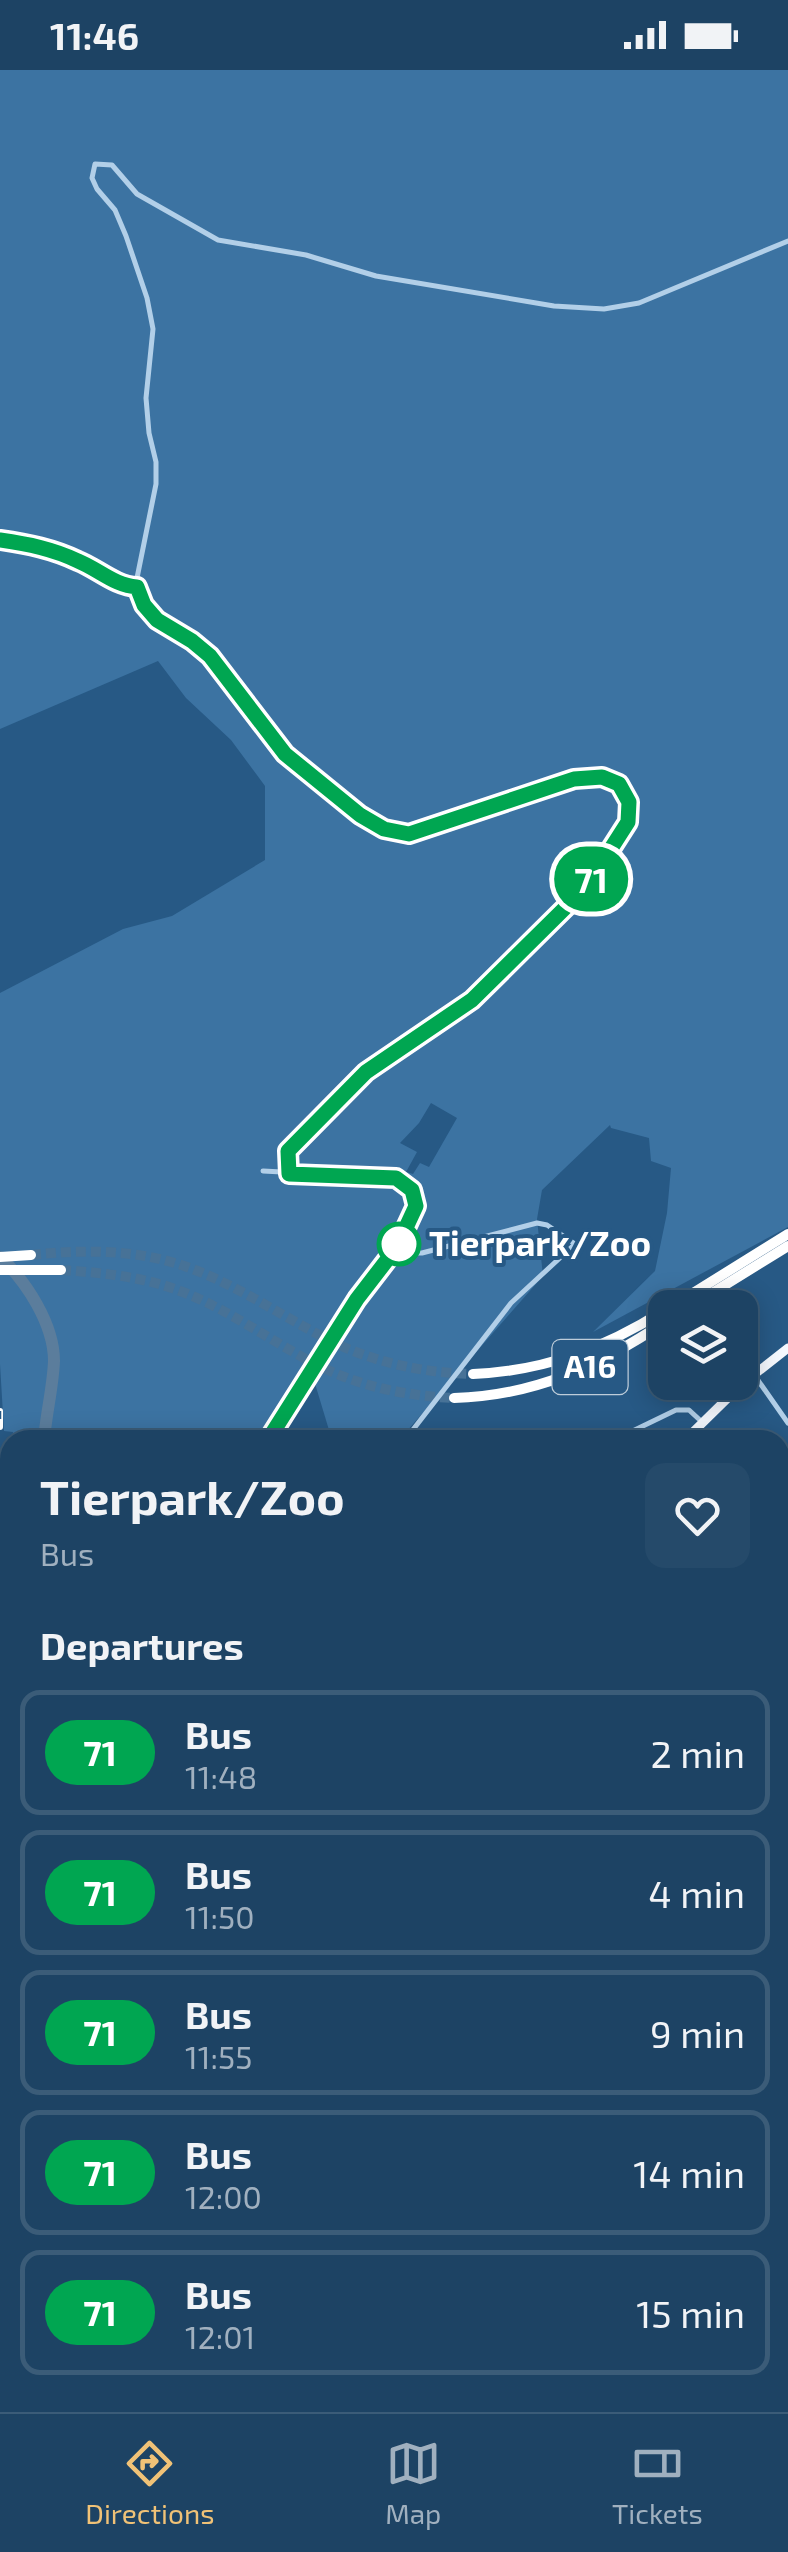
<!DOCTYPE html>
<style>
:root{--surface:#1d4364;--page:#254a6a;--text:#f1f3f6;--muted:#a0b0bf;--line:#3b5c78;--accent:#f0c277}
body{margin:0;font-family:"Exo 2",sans-serif;background:var(--page);color:var(--text);height:100vh;display:flex;flex-direction:column;font-size:38px;white-space:nowrap}
*{box-sizing:border-box;margin:0}
p{font-size:32px;color:var(--muted)}
.icon{flex:none;width:55px;height:55px;fill:none;stroke:currentColor;stroke-width:2;stroke-linecap:round;stroke-linejoin:round}
.map{position:relative;flex:1;overflow:hidden}
.details{position:absolute;left:0px;top:1360px;width:790px;height:982px;display:flex;flex-direction:column;background:var(--surface);border-radius:30px 30px 0 0;box-shadow:0 5px 25px #0003,0 0 0 2px var(--line)}
.details>*{flex:none}
.badge{padding:0 20px;border-radius:32px;font-size:35px;line-height:65px}
.buttons{position:absolute;left:648px;top:1220px;display:grid;gap:20px}
.buttons a{display:grid;place-items:center;width:110px;height:110px;border-radius:20px;background:var(--surface);box-shadow:0 5px 25px #0003,0 0 0 2px var(--line);font-size:50px}
.map>.badge{position:absolute;translate:-50% -50%;box-shadow:0 0 0 5px #fff}
h2{padding:0 40px;font-size:38px;line-height:90px}
.round{display:grid;place-items:center;flex:none;width:105px;height:105px;border-radius:20px;background:var(--page)}
.head{display:flex;align-items:center;justify-content:space-between;height:170px;padding:0 40px}
h1{font-size:48px;font-weight:700;line-height:75px}
ul{padding:0;list-style:none}
li{display:flex;align-items:center;gap:30px;height:125px;margin:0 20px 15px;padding:0 20px;border:5px solid var(--line);border-radius:20px}
li div{flex:1}
li b{display:block;font-size:38px}
li em{font-style:normal}
li .badge{min-width:110px;font-weight:700;text-align:center}
.status{display:flex;justify-content:space-between;align-items:center;height:70px;padding:0 50px;background:var(--surface);direction:ltr}
.status svg{height:28px;fill:currentColor}
.tabs{display:flex;justify-content:space-around;align-items:center;height:140px;border-top:2px solid var(--line);background:var(--surface);font-size:28px;color:var(--muted)}
.tabs a{display:grid;justify-items:center;gap:5px}
.tabs .active{color:var(--accent)}
.map>svg:first-child{display:block}
</style>
<div class="status"><b>11:46</b><svg viewBox="0 0 49 12"><path d="M0 12V9h3v3zM5 12V6h3v6zM10 12V3h3v9zM15 12V0h3v12zM26 1h20v11H26zM47 4h2v5h-2z"/></svg></div>
<div class="map">
<svg width="788" height="2342" viewBox="0 0 788 2342">
<rect width="100%" height="100%" fill="#275985"/>
<g fill="#3c73a2" fill-rule="evenodd">
<path d="M 0,0 L 788,0 L 788,1157 L 593,1262 L 655,1201 L 667,1143 L 671,1098 L 651,1091 L 649,1068 L 611,1058 L 610,1055 L 542,1120 L 537,1149 L 543,1206 L 399,1370 L 332,1370 L 307,1287 L 259,1370 L 12,1370 L 13,1362 L 4,1361 L 0,1294 L 0,923 L 123,859 L 172,846 L 265,790 L 265,716 L 231,670 L 186,628 L 158,591 L 0,659 ZM 431,1033 L 457,1048 L 429,1097 L 420,1093 L 413,1104 L 406,1102 L 417,1082 L 400,1073 L 419,1053 Z"/>
<path d="M 10,1392 L 10,1676 L 0,1683 L 4,1640 L 0,1637 L 0,1448 Z"/>
</g>
<g fill="none" stroke-linecap="round" stroke-linejoin="round">
<path stroke="#5b7d9c" stroke-width="12" d="M 0,1187 C 26,1211 54,1254 54,1291 C 53,1317 46,1344 44,1370"/>
<g stroke="#477297" stroke-width="10" stroke-dasharray="10 5" stroke-linecap="butt">
<path d="M 31,1185 C 79,1180 128,1179 175,1193 C 237,1212 288,1252 346,1278 C 386,1295 430,1303 473,1304"/>
<path d="M 61,1200 C 105,1203 149,1207 190,1225 C 238,1245 279,1277 326,1299 C 366,1318 410,1326 454,1328"/>
</g>
<g stroke="#b2cfe8" stroke-width="5">
<path d="M 263,1101 L 396,1108 L 413,1120 L 416,1136 L 397,1177 L 357,1229 L 268,1370"/>
<path d="M 289,1103 L 288,1081 L 366,1002 L 472,930 L 566,837 L 613,778 L 628,752 L 629,732 L 619,715 L 601,707 L 590,707 L 551,715 L 440,756 L 409,764 L 395,763 L 360,745 L 307,699 L 295,693 L 278,676 L 210,586 L 149,543 L 140,526 L 137,508 L 156,414 L 156,392 L 149,363 L 146,328 L 153,259 L 147,228 L 126,166 L 115,140 L 97,119 L 92,108 L 95,94 L 112,95 L 137,124 L 218,170 L 306,185 L 376,206 L 554,236 L 604,239 L 639,233 L 788,171"/>
<path d="M 397,1177 L 407,1183 L 422,1183 L 537,1153 L 547,1155 L 575,1174 L 511,1233 L 405,1370"/>
<path d="M 755,1306 L 788,1353"/>
<path d="M 614,1370 L 676,1340 L 689,1340 L 702,1352"/>
<path d="M 780,1618 L 788,1614"/>
<path d="M 0,1683 L 10,1676"/>
<path d="M 0,1786 L 10,1776"/>
<path d="M 780,1851 L 788,1847"/>
<path d="M 0,1864 L 10,1860"/>
<path d="M 0,2100 L 10,2114"/>
<path d="M 780,2243 L 788,2256"/>
<path d="M 0,2244 L 10,2259"/>
<path d="M 0,2281 L 10,2272"/>
<path d="M 261,2332 L 268,2342"/>
<path d="M 339,2332 L 343,2342"/>
<path d="M 625,2332 L 629,2342"/>
<path d="M 732,2332 L 737,2342"/>
<path d="M 0,2333 L 6,2342"/>
<path d="M 311,2342 L 324,2332"/>
</g>
<g stroke="#b2cfe8" stroke-width="8">
<path d="M 780,1855 L 788,1868"/>
<path d="M 0,1946 L 10,1940"/>
</g>
<g stroke="#f4f8fe" stroke-width="9">
<path d="M 685,1370 L 741,1315 L 788,1278"/>
<path d="M 0,2068 L 10,2062"/>
</g>
<g stroke="#fff" stroke-width="10">
<path d="M 0,1187 L 31,1185"/>
<path d="M 0,1200 L 61,1200"/>
<path d="M 669,1238 L 788,1164"/>
<path d="M 688,1238 L 788,1176"/>
<path d="M 473,1304 C 545,1301 605,1278 665,1240"/>
<path d="M 454,1328 C 534,1326 599,1296 665,1252"/>
</g>
<defs>
<path id="rail" d="M 0,1341 L 0,1357"/>
</defs>
<use href="#rail" stroke="#fff" stroke-width="6"/>
<use href="#rail" stroke="#275985" stroke-width="2.5" stroke-dasharray="8" stroke-linecap="butt"/>
</g>
<g fill="none" stroke-linecap="round" stroke-linejoin="round">
<defs>
<path id="line" d="M 0,470 C 28,474 53,479 78,491 C 98,499 115,516 137,517 L 144,535 L 157,550 L 192,571 L 210,586 L 285,684 L 360,745 L 384,759 L 409,764 L 574,709 L 602,707 L 619,714 L 629,732 L 628,752 L 596,802 L 566,837 L 472,930 L 366,1002 L 288,1081 L 289,1104 L 396,1108 L 412,1120 L 416,1136 L 397,1177 L 357,1229 L 268,1370"/>
</defs>
<use href="#line" stroke="#fff" stroke-width="22"/>
<use href="#line" stroke="#00a651" stroke-width="15"/>
</g>
<circle fill="#fff" stroke="#00a651" stroke-width="5" cx="399" cy="1174" r="20"/>
<g text-anchor="middle" stroke-width="8" stroke-linejoin="round" paint-order="stroke">
<rect fill="#275985" stroke="#becdda" stroke-width="2.5" x="552.5" y="1270" width="75" height="54" rx="8"/>
<g font-size="32" font-weight="bold" fill="#fff">
<text x="590" y="1308">A16</text>
</g>
<g font-size="35" font-weight="bold" fill="#fff" stroke="#275985" text-anchor="start">
<text x="429" y="1186">Tierpark/Zoo</text>
</g>
</g>
</svg>
<div class="buttons">
<a><svg class="icon" aria-label="layers" viewBox="0 0 24 24"><path d="M12 4l9 5-9 5-9-5zM3 14l9 5 9-5"/></svg></a>
</div>
<b class="badge" style="left:591px;top:809px;background:#00a651;color:#fff">71</b>
<section class="details">
<div class="head"><div><h1>Tierpark/Zoo</h1><p>Bus</p></div><a class="round"><svg class="icon" aria-label="heart" viewBox="0 0 24 24"><path d="M12 20l-8-8c-3-5 5-10 8-4 3-6 11-1 8 4z"/></svg></a></div>
<h2>Departures</h2>
<ul>
<li><span class="badge" style="background:#00a651;color:#fff">71</span><div><b>Bus</b><p>11:48</p></div><em>2 min</em></li>
<li><span class="badge" style="background:#00a651;color:#fff">71</span><div><b>Bus</b><p>11:50</p></div><em>4 min</em></li>
<li><span class="badge" style="background:#00a651;color:#fff">71</span><div><b>Bus</b><p>11:55</p></div><em>9 min</em></li>
<li><span class="badge" style="background:#00a651;color:#fff">71</span><div><b>Bus</b><p>12:00</p></div><em>14 min</em></li>
<li><span class="badge" style="background:#00a651;color:#fff">71</span><div><b>Bus</b><p>12:01</p></div><em>15 min</em></li>
</ul>
</section>
</div>
<nav class="tabs">
<a class="active"><svg class="icon" aria-label="directions" viewBox="0 0 24 24"><path d="M12 3l9 9-9 9-9-9zM9 14v-3h6M13 9l2 2-2 2"/></svg>Directions</a>
<a><svg class="icon" aria-label="map" viewBox="0 0 24 24"><path d="M3 6l6-2 6 2 6-2v14l-6 2-6-2-6 2zM9 4v14M15 6v14"/></svg>Map</a>
<a><svg class="icon" aria-label="tickets" viewBox="0 0 24 24"><path d="M3 7h18v10H3zM15 7v10"/></svg>Tickets</a>
</nav>
